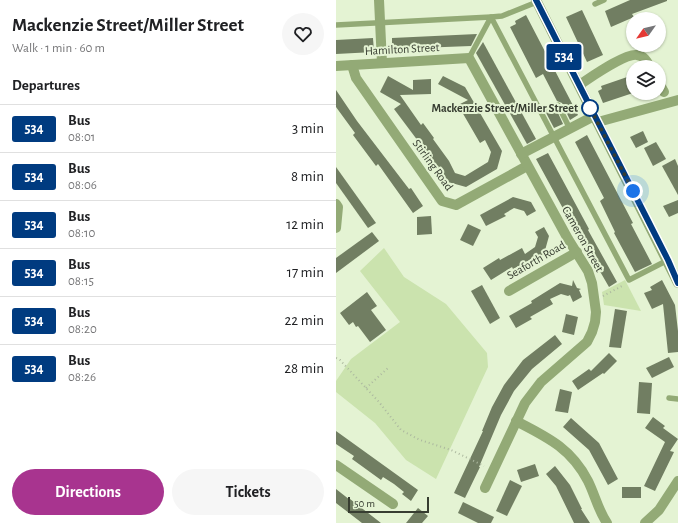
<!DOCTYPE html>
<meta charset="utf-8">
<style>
:root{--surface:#fff;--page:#f6f6f6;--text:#202124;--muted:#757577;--line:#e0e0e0;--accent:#a8348f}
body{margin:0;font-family:"Alegreya Sans",sans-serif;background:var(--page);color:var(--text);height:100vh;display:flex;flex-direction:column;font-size:15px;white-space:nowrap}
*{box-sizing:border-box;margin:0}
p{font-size:13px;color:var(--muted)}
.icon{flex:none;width:22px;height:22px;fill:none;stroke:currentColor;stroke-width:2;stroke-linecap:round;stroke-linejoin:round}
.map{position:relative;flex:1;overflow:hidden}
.sheet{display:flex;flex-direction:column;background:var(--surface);width:336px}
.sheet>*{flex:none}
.badge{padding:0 8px;border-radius:3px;font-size:14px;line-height:26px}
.needle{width:26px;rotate:236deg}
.fabs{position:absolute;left:290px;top:12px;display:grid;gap:8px}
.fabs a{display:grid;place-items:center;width:40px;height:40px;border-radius:50%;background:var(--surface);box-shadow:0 1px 3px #0004;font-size:20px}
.scale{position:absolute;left:12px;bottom:10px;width:81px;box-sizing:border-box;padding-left:4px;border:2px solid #373d31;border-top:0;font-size:11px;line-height:14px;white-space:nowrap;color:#373d31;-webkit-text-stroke:3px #e4f3d3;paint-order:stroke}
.you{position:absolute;width:20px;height:20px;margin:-10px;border:3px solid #fff;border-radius:50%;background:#1a73e8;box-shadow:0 0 0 6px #1a73e833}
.map>.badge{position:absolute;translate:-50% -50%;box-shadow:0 0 0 2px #fff}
h2{padding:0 12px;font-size:15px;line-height:36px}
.round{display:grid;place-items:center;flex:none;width:42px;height:42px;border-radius:21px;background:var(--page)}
.overview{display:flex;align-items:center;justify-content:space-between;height:68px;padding:0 12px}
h1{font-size:19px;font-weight:700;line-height:30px}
.action{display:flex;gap:8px;margin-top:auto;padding:8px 12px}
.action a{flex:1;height:46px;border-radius:24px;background:var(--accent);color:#fff;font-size:16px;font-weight:700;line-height:46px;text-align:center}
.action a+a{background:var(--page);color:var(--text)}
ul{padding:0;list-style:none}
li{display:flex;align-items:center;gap:12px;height:48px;padding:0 12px;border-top:1px solid var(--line)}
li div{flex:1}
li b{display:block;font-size:15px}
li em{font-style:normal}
li .badge{min-width:44px;font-weight:700;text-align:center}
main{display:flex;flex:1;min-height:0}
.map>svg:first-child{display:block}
</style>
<main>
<section class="sheet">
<div class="overview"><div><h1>Mackenzie Street/Miller Street</h1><p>Walk · 1 min · 60 m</p></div><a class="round"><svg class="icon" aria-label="heart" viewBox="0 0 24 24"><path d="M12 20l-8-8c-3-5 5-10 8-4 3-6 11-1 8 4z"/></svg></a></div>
<h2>Departures</h2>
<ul>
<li><span class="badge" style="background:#003b80;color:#fff">534</span><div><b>Bus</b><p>08:01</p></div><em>3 min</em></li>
<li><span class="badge" style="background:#003b80;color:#fff">534</span><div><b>Bus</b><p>08:06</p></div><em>8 min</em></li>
<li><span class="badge" style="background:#003b80;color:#fff">534</span><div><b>Bus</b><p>08:10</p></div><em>12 min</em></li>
<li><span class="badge" style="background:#003b80;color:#fff">534</span><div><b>Bus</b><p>08:15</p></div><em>17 min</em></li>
<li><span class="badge" style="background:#003b80;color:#fff">534</span><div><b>Bus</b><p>08:20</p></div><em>22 min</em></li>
<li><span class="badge" style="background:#003b80;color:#fff">534</span><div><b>Bus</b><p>08:26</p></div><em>28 min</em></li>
</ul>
<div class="action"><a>Directions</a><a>Tickets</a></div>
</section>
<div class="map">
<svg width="342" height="523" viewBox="0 0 342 523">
<rect width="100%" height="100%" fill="#e4f3d3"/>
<g fill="#cbe3ae">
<path d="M 48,248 L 68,277 L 110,304 L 151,353 L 152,367 L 100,479 L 70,460 L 39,423 L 0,392 L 0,381 L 15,359 L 64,322 L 24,271 Z"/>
<path d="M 289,280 L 305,311 L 268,305 L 266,292 Z"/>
</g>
<g fill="#717e62">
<path d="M 294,0 L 331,0 L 331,1 L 296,14 L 298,17 L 275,27 L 269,11 Z"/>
<path d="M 246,10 L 267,55 L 251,62 L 230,17 Z"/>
<path d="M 190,15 L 242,115 L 234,120 L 226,103 L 221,101 L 207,74 L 200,78 L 174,27 L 180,24 L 179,21 Z"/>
<path d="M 141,34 L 135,46 L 56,49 L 56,38 Z"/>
<path d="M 37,38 L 38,52 L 0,54 L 0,40 Z"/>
<path d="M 147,42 L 200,139 L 191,144 L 140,53 Z"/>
<path d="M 297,75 L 297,93 L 267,103 L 262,91 L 266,89 L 265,86 Z"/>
<path d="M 52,76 L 77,90 L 77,80 L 95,79 L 95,94 L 64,95 L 85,125 L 87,123 L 98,138 L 97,139 L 113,161 L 119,173 L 129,176 L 152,162 L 155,152 L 149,140 L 144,143 L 122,105 L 132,100 L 102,84 L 107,76 L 129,87 L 166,151 L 161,169 L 130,187 L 112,182 L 104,168 L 103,169 L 58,109 L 65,104 L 44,92 Z"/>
<path d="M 0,90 L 21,121 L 73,189 L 75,188 L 87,206 L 77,213 L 42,164 L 40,166 L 17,135 L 19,133 L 0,107 Z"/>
<path d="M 218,104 L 227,124 L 218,128 L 208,109 Z"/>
<path d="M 307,131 L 312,142 L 300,148 L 294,137 Z"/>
<path d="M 251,135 L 297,223 L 295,224 L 316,264 L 299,272 L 278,233 L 279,232 L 264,201 L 268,198 L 239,142 Z"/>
<path d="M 320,142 L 330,159 L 317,166 L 308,148 Z"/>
<path d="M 212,153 L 253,229 L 252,230 L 281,282 L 273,287 L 243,235 L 242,236 L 200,159 Z"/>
<path d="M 339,159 L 342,166 L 342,195 L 326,166 Z"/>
<path d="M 0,167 L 40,223 L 32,228 L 0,183 Z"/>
<path d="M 177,197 L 195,202 L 200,211 L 191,216 L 188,211 L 178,208 L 168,214 L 170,216 L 150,226 L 144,215 Z"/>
<path d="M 342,200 L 342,213 L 333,217 L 327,206 Z"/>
<path d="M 95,216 L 96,234 L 81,235 L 81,217 Z"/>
<path d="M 132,224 L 145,230 L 137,246 L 124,240 Z"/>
<path d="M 208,227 L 213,236 L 208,254 L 200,259 L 199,257 L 177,269 L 176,267 L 155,280 L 147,268 L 163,258 L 164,260 L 186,248 L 189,254 L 199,247 L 202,237 L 199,232 Z"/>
<path d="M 36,232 L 43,241 L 0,273 L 0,258 Z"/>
<path d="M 237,280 L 241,288 L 245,289 L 243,290 L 246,297 L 237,302 L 234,295 L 232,296 L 225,294 L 214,299 L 217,304 L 194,317 L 196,319 L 180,328 L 173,316 L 196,303 L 195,301 L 224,283 L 236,286 Z"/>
<path d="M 326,280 L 339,305 L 342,331 L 342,352 L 332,353 L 327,304 L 316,309 L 308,293 L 316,290 L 314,287 Z"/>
<path d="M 146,285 L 164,318 L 154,324 L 135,291 Z"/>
<path d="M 31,292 L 41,306 L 35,310 L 50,330 L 34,342 L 22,326 L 20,327 L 17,322 L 13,325 L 4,313 Z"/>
<path d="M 279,309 L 291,311 L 285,348 L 273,347 Z"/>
<path d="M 230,314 L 242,317 L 238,335 L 226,332 Z"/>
<path d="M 219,335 L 226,344 L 196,369 L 178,391 L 165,415 L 143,467 L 144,467 L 129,498 L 118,493 L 147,431 L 146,431 L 156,407 L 168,385 L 187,360 Z"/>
<path d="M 273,353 L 281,361 L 268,374 L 267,373 L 242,390 L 236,381 L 253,369 L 255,371 Z"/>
<path d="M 333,357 L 338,367 L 316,378 L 310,368 Z"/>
<path d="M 303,382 L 316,383 L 314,414 L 301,413 Z"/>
<path d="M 224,389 L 236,392 L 232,413 L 219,411 Z"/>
<path d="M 317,417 L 329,426 L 327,428 L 342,439 L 334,451 L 338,452 L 319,491 L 308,486 L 329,442 L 309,428 Z"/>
<path d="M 235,418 L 263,443 L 282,479 L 272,485 L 253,450 L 227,427 Z"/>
<path d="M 0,431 L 82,490 L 75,501 L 66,494 L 68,492 L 58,484 L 47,477 L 45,480 L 16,459 L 18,456 L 0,444 Z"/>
<path d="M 199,464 L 203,476 L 185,482 L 181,470 Z"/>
<path d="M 219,466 L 234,485 L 246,509 L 245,509 L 254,523 L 238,523 L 220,486 L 210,474 Z"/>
<path d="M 174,480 L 186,486 L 171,516 L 160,511 Z"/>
<rect x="286" y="487" width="19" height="11"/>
<path d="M 0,489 L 14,500 L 14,499 L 45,523 L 26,523 L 0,503 Z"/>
<path d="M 127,502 L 158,517 L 155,523 L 142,523 L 122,513 Z"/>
<path d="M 82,508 L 92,516 L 86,523 L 70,523 Z"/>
</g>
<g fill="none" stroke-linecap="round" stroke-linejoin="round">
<g stroke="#acb89f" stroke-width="2" stroke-dasharray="1 3" stroke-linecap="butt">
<path d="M 267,296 L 288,285"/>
<path d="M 0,358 L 4,360 L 43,402 L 65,430 L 84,440 L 115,450 L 148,466"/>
<path d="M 30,388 L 52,368"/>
</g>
<g stroke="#93aa76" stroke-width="5.5">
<path d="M 259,4 L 268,0"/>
<path d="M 0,25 L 155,17 L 293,280 L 332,260"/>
<path d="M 133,58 L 155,17 L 166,16 L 201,2"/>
<path d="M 222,105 L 234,129"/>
<path d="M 333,398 L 342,399"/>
</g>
<g stroke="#93aa76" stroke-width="10">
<path d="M 43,0 L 46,63"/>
<path d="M 200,0 L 342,283"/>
<path d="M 16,65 L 20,78 L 106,201 L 120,205 L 191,166"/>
<path d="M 0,66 L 133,58 L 232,239 L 252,271 L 256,283 L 260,312 L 259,322 L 256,332 L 251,342 L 205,382 L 189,403 L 149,488"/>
<path d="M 323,83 L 328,92"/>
<path d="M 243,85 C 254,78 289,53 301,55 C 308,56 311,61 314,67"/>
<path d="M 262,122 L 342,100"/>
<path d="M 185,154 L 258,116"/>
<path d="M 0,204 L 2,207 L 0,228"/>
<path d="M 173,291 L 241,252"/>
<path d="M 180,421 C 211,437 235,448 252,481 C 259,495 262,510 271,523"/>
<path d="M 0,465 L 57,504"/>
<path d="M 309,523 L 323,510 L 342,481"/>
</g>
</g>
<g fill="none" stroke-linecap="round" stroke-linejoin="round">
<defs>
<path id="line" d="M 200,0 L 332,260 L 342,283"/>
</defs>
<use href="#line" stroke="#fff" stroke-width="9"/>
<use href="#line" stroke="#003b80" stroke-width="6"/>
<path stroke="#373d31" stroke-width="4" stroke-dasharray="0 7.2" d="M 254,108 L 253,106 L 297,191"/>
</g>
<circle fill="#fff" stroke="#003b80" stroke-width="2" cx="254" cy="108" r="8"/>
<g text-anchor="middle" stroke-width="4" stroke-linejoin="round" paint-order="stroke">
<g font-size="12" fill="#373d31" stroke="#e4f3d3">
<text transform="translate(66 49) rotate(-3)" y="4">Hamilton Street</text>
<text transform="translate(97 165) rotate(54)" y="4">Stirling Road</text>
<text transform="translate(247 239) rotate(61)" y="4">Cameron Street</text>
<text transform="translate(200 260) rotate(-30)" y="4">Seaforth Road</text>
</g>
<g font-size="12" font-weight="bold" fill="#373d31" stroke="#e4f3d3" text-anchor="end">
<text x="242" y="112">Mackenzie Street/Miller Street</text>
</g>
</g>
</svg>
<div class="fabs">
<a><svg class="needle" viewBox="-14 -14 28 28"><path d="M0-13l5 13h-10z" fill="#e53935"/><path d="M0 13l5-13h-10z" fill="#757577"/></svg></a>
<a><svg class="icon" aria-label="layers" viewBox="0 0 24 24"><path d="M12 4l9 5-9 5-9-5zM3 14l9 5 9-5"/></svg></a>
</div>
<div class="scale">50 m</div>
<div class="you" style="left:297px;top:191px"></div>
<b class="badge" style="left:228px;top:57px;background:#003b80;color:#fff">534</b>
</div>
</main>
